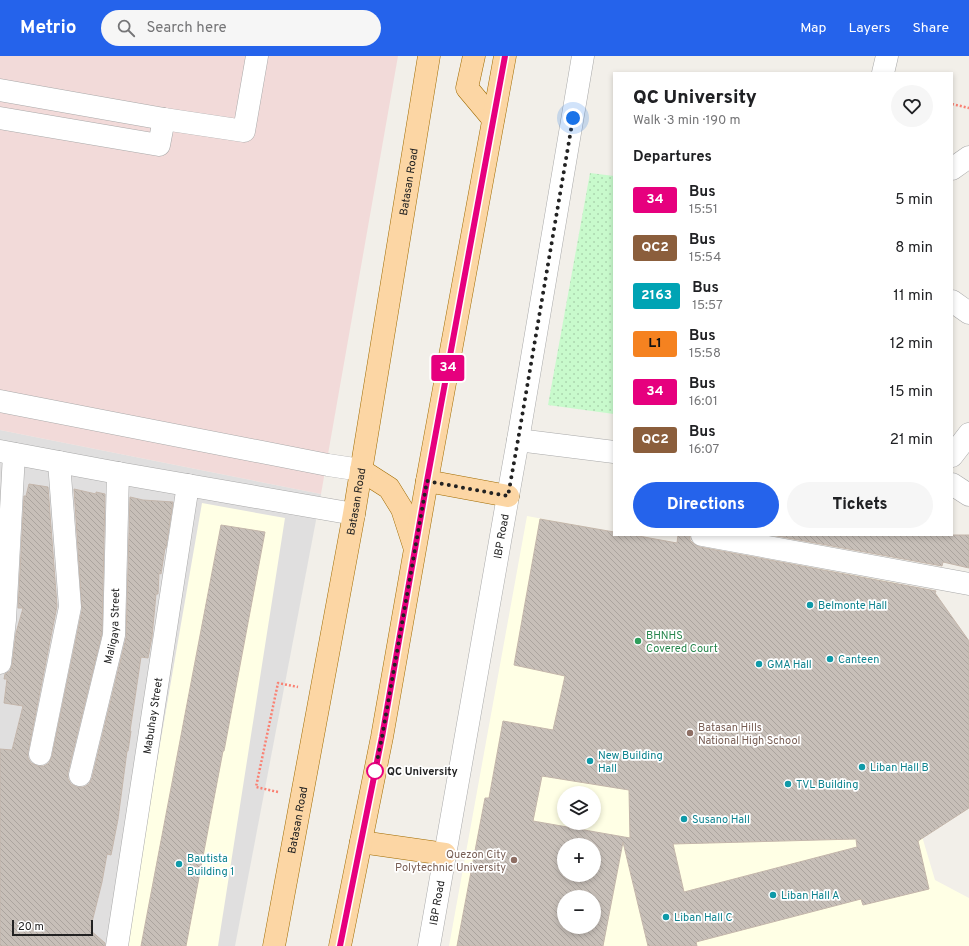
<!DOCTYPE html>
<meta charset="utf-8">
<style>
:root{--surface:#fff;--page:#f6f6f6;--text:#202124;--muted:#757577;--accent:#2563eb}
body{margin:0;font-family:Overpass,sans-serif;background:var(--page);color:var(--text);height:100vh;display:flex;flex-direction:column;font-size:15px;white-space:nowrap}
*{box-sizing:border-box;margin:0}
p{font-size:13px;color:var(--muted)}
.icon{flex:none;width:22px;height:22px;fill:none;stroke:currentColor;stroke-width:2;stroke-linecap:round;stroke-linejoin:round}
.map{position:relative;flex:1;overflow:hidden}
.drawer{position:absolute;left:613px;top:16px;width:340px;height:464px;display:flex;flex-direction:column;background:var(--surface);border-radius:0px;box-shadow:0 2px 6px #0003}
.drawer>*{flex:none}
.badge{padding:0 8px;border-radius:3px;font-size:14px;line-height:26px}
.tools{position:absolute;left:557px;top:730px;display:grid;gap:8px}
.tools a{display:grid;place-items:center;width:44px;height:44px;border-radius:50%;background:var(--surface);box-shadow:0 2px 6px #0003;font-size:20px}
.scale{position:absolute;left:12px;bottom:10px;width:81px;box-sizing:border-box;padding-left:4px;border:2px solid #222;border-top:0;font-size:11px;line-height:14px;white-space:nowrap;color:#222;-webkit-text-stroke:3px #fff;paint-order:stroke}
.you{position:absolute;width:20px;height:20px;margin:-10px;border:3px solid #fff;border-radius:50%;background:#1a73e8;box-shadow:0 0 0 6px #1a73e833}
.map>.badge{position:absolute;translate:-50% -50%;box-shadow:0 0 0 2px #fff}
h2{padding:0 20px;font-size:15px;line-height:36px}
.round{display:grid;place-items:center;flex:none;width:42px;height:42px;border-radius:21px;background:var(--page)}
.headline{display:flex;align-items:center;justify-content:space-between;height:68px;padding:0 20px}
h1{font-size:19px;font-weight:800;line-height:30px}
.action{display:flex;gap:8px;margin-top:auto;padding:8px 20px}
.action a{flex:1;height:46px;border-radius:24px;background:var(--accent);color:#fff;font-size:16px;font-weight:800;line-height:46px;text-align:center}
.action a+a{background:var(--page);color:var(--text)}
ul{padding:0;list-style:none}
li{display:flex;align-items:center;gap:12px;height:48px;padding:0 20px}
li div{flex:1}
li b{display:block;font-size:15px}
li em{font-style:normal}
li .badge{min-width:44px;font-weight:700;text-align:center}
header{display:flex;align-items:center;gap:24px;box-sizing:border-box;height:56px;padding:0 20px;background:var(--accent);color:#fff}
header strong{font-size:19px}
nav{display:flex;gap:22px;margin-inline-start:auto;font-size:14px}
.search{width:280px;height:36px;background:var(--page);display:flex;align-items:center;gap:10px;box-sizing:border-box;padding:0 14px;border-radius:22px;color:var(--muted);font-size:15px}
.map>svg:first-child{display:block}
</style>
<header>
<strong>Metrio</strong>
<div class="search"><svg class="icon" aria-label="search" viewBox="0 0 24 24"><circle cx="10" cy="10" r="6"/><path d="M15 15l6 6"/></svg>Search here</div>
<nav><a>Map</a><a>Layers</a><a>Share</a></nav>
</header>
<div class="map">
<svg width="969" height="890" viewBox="0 0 969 890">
<defs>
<pattern id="park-dots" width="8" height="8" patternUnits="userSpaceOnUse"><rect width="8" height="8" fill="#c8facc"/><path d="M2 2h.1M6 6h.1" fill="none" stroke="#acd6af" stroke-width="1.8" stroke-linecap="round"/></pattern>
<pattern id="building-back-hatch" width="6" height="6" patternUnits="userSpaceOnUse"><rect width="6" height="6" fill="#c7bfb8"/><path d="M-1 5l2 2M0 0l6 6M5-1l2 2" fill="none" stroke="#aba49e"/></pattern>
</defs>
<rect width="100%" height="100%" fill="#f2efe9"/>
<path fill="#e0dfdf" d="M 0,374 L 321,438 L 235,890 L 0,890 Z"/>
<path fill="#f2dad9" d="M 0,0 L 398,0 L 321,438 L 0,374 Z"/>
<g fill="#ffffe5" fill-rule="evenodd">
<path d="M 202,447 L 285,462 L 218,890 L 125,890 Z"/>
<path d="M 527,460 L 614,476 L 614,479 L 633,479 L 897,527 L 875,622 L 935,824 L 969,842 L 969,890 L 449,890 ZM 564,737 L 594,737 L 594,767 L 564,767 ZM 564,789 L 594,789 L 594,819 L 564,819 ZM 564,841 L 594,841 L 594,871 L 564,871 Z"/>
</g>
<path fill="url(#park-dots)" d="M 590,117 L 614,120 L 614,358 L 548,349 Z"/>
<g fill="url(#building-back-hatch)" stroke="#c4b6ab" fill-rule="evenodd">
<path d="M 29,428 L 48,431 L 57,550 L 28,696 L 28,702 L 31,707 L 38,710 L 44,710 L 49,707 L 52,700 L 82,554 L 74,433 L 96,438 L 96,436 L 105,438 L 102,577 L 68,716 L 68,723 L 71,728 L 77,731 L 84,731 L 89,728 L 92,722 L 126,582 L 130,441 L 143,444 L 173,446 L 166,492 L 165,492 L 161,518 L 159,517 L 158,538 L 156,538 L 152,581 L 148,602 L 141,601 L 130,675 L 131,675 L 128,695 L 127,695 L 118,763 L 111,799 L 107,798 L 102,826 L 90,874 L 105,887 L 105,890 L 0,890 L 0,693 L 12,694 L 23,650 L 4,647 L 7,623 L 4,623 L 5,618 L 10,615 L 12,609 L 16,577 L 23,552 L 18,552 L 24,440 L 26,440 Z"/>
<path d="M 540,463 L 614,476 L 614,479 L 633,479 L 677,487 L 678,479 L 690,479 L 690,484 L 694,488 L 700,491 L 936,535 L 935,537 L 969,585 L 969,752 L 918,785 L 929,833 L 863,849 L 861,843 L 696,886 L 697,890 L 648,890 L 623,786 L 603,890 L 457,890 L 485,742 L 489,742 L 503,665 L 553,674 L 565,620 L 514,609 ZM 542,720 L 629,734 L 630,782 L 533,765 ZM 856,783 L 857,791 L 684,836 L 673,788 ZM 564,789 L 594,789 L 594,819 L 564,819 ZM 564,841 L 594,841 L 594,871 L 564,871 Z"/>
<path d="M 221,469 L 265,476 L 224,695 L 223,695 L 186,890 L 141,890 Z"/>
<path d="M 771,479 L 969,479 L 969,512 L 943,506 L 942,510 Z"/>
</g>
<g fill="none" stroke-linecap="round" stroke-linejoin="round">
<defs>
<g id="minor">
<path d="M 883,17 L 887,0"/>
<path d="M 0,34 L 164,63 L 244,75 L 257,0"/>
<path d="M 0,62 L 159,89 L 164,63"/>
<path d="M 952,113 L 969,101"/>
<path d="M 952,245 L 969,257"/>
<path d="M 0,345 L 328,409 L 361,414"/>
<path d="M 518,384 L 614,396"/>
<path d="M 0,395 L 118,417 L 354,458"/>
<path d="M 952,400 L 969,378"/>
<path d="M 952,428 L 969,439"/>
<path d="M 702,479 L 969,528"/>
<path d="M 0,607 L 5,564 L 14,398"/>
<path d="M 40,698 L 70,551 L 59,406"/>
<path id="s1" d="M 80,719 L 114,579 L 118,417"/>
<path id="s2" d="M 117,890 L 188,429"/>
<path id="s3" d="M 429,890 L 508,440 L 518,384 L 583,0"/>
</g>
<g id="major">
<path d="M 474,0 L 467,32 L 493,63"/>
<path d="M 361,414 L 389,432 L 402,453 L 414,490"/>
<path d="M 427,425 L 508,440"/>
<path d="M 361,786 L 445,798"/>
<path id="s4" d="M 274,890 L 354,458 L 429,0"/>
<path d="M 340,890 L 382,681 L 427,425 L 505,0"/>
</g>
</defs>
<use href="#minor" stroke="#a9a9a9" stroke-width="23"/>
<use href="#major" stroke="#a06b00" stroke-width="23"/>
<g stroke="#fa8072" stroke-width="2.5" stroke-dasharray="2 2" stroke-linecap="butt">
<path d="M 952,48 L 969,52"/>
<path d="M 278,736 L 256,731 L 278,627 L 298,631"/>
</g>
<use href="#minor" stroke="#fff" stroke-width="22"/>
<use href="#major" stroke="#fcd6a4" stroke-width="22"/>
</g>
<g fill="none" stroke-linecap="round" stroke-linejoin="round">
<defs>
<path id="line" d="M 340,890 L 382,681 L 427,425 L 505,0"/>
</defs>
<use href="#line" stroke="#fff" stroke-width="9"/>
<use href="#line" stroke="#e6007e" stroke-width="6"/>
<path stroke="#222" stroke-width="4" stroke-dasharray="0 7.2" d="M 375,715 L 382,681 L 427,425 L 508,440 L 518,384 L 573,62"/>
</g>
<g fill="#0f9aa8" stroke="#fff" stroke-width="1.5">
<circle cx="810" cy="549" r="4"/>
<circle cx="830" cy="603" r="4"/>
<circle cx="759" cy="608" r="4"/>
<circle cx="590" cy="705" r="4"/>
<circle cx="862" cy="711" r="4"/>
<circle cx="788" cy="728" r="4"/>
<circle cx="684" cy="763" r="4"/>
<circle cx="179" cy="808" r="4"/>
<circle cx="773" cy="839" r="4"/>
<circle cx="666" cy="861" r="4"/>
</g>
<circle fill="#2e9e5b" stroke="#fff" stroke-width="1.5" cx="638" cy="585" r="4"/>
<g fill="#8d6e63" stroke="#fff" stroke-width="1.5">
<circle cx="690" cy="677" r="4"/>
<circle cx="514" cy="804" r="4"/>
</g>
<circle fill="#fff" stroke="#e6007e" stroke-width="2" cx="375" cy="715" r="8"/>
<g text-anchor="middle" stroke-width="3.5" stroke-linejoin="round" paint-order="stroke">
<g font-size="11" fill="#222" stroke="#fff">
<text dy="4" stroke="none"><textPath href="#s4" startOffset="776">Batasan Road</textPath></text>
<text dy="4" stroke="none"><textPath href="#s4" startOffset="452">Batasan Road</textPath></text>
<text dy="4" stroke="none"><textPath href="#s3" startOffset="416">IBP Road</textPath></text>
<text dy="4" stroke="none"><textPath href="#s1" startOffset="153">Maligaya Street</textPath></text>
<text dy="4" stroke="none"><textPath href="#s2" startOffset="233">Mabuhay Street</textPath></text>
<text dy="4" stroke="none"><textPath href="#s4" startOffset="128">Batasan Road</textPath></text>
<text dy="4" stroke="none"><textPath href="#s3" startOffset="44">IBP Road</textPath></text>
</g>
<g font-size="11" fill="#0d838f" stroke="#fff" text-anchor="start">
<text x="818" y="553">Belmonte Hall</text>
<text x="838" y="607">Canteen</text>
<text x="767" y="612">GMA Hall</text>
<text x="598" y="703">New Building<tspan x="598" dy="13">Hall</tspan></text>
<text x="870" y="715">Liban Hall B</text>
<text x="796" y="732">TVL Building</text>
<text x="692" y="767">Susano Hall</text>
<text x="187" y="806">Bautista<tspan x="187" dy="13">Building 1</tspan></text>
<text x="781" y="843">Liban Hall A</text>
<text x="674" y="865">Liban Hall C</text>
</g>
<g font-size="11" fill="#27864d" stroke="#fff" text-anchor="start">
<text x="646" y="583">BHNHS<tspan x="646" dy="13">Covered Court</tspan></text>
</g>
<g font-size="11" fill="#785e54" stroke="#fff" text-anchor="start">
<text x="698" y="675">Batasan Hills<tspan x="698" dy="13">National High School</tspan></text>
<text x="506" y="802" text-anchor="end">Quezon City<tspan x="506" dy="13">Polytechnic University</tspan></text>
</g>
<g font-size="11" font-weight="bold" fill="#222" stroke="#fff" text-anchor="start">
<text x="387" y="719">QC University</text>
</g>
</g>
</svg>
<div class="tools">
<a><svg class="icon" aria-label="layers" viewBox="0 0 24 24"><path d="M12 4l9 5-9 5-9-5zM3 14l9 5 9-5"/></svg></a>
<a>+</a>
<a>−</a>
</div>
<div class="scale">20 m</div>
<div class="you" style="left:573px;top:62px"></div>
<b class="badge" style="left:448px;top:312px;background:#e6007e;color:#fff">34</b>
<section class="drawer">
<div class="headline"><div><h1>QC University</h1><p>Walk · 3 min · 190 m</p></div><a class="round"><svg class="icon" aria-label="heart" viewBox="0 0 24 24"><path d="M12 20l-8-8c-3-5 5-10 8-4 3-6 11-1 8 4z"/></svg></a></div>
<h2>Departures</h2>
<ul>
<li><span class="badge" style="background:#e6007e;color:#fff">34</span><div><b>Bus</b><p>15:51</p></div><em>5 min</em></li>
<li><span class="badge" style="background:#8b5e3c;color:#fff">QC2</span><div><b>Bus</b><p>15:54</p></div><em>8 min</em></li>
<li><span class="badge" style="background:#00a3b4;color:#fff">2163</span><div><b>Bus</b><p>15:57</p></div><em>11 min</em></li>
<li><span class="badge" style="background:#f58220;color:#111">L1</span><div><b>Bus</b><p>15:58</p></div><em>12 min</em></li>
<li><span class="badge" style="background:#e6007e;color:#fff">34</span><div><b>Bus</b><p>16:01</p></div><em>15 min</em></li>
<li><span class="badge" style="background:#8b5e3c;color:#fff">QC2</span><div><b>Bus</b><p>16:07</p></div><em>21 min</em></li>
</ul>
<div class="action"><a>Directions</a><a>Tickets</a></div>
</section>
</div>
